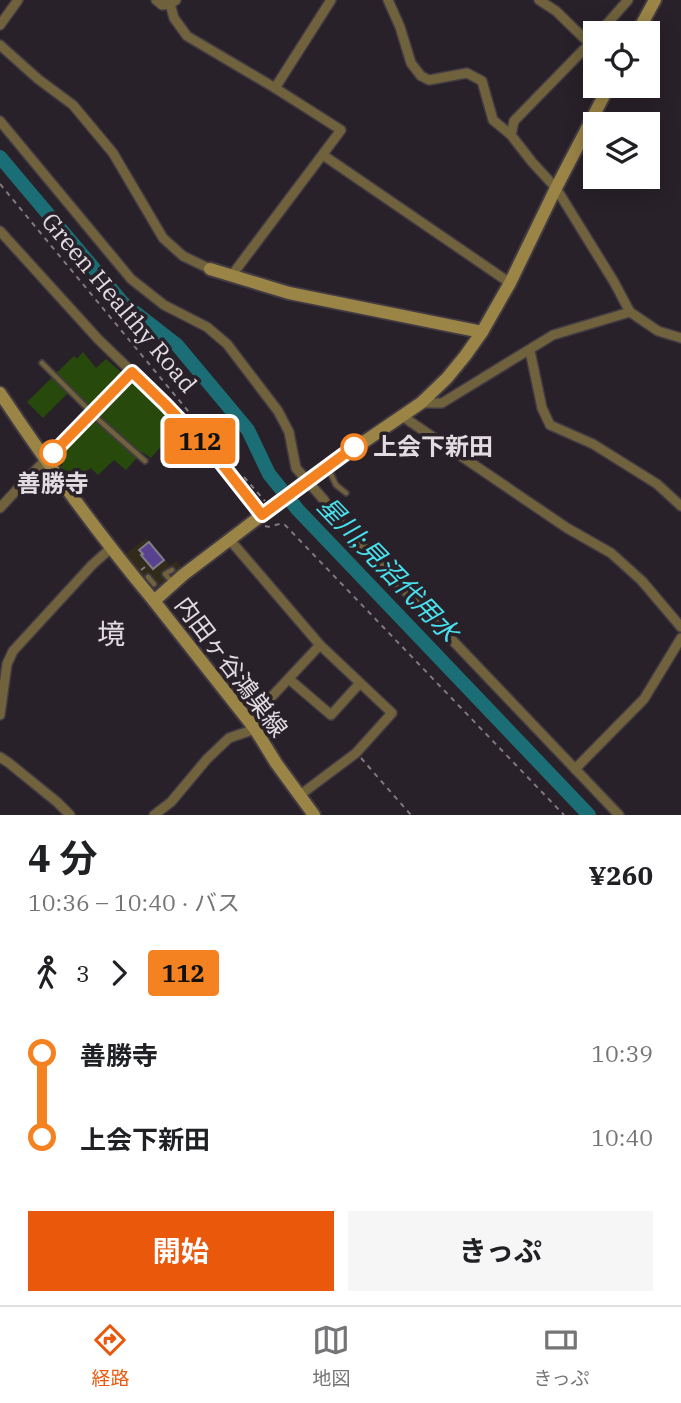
<!DOCTYPE html>
<html lang="ja">
<meta charset="utf-8">
<style>
:root{--surface:#fff;--page:#f6f6f6;--text:#202124;--muted:#757577;--line:#e0e0e0;--accent:#ea580c}
body{margin:0;font-family:"IBM Plex Serif","Noto Sans JP",serif;background:var(--page);color:var(--text);height:100vh;display:flex;flex-direction:column;font-size:26px;white-space:nowrap}
*{box-sizing:border-box;margin:0}
p{font-size:23px;color:var(--muted)}
.icon{flex:none;width:38px;height:38px;fill:none;stroke:currentColor;stroke-width:2;stroke-linecap:round;stroke-linejoin:round}
.map{position:relative;height:815px;overflow:hidden}
.side{display:flex;flex-direction:column;background:var(--surface);flex:1}
.side>*{flex:none}
.badge{padding:0 14px;border-radius:5px;font-size:24px;line-height:46px}
.buttons{position:absolute;left:583px;top:21px;display:grid;gap:14px}
.buttons a{display:grid;place-items:center;width:77px;height:77px;border-radius:0px;background:var(--surface);box-shadow:0 4px 18px #0003;font-size:35px}
.map>.badge{position:absolute;translate:-50% -50%;box-shadow:0 0 0 4px #fff}
.legs{display:flex;align-items:center;gap:10px;height:77px;padding:0 28px;font-size:23px}
.legs p{margin-inline-start:auto}
.headline{display:flex;align-items:center;justify-content:space-between;height:119px;padding:0 28px}
h1{font-size:38px;font-weight:700;line-height:52px}
.action{display:flex;gap:14px;margin-top:auto;padding:14px 28px}
.action a{flex:1;height:80px;border-radius:0px;background:var(--accent);color:#fff;font-size:28px;font-weight:700;line-height:80px;text-align:center}
.action a+a{background:var(--page);color:var(--text)}
ul{padding:0 28px;list-style:none}
li{display:flex;align-items:center;gap:24px;height:84px;font-size:26px}
li i{display:grid;place-items:center;width:10px;height:100%;margin:0 9px;background:currentColor}
li i::after{content:'';width:18px;height:18px;margin:-9px;border:5px solid;border-radius:50%;background:var(--surface)}
li p{margin-inline-start:auto}
li:first-child i{background:linear-gradient(#0000 50%,currentColor 0)}
li:last-child i{background:linear-gradient(currentColor 50%,#0000 0)}
.menu{display:flex;justify-content:space-around;align-items:center;height:98px;border-top:2px solid var(--line);background:var(--surface);font-size:19px;color:var(--muted)}
.menu a{display:grid;justify-items:center;gap:4px}
.menu .on{color:var(--accent)}
.map>svg:first-child{display:block}
</style>
<div class="map">
<svg width="681" height="815" viewBox="0 0 681 815">
<rect width="100%" height="100%" fill="#292129"/>
<path fill="#322b1a" d="M 147,538 L 169,565 L 177,561 L 183,569 L 153,592 L 123,556 Z"/>
<path fill="#28490c" d="M 83,352 L 96,368 L 106,359 L 180,424 L 151,458 L 142,452 L 126,470 L 114,460 L 98,475 L 91,468 L 77,477 L 86,490 L 79,501 L 57,470 L 63,464 L 56,455 L 94,418 L 68,393 L 43,418 L 27,402 L 74,356 L 77,359 Z"/>
<g fill="none" stroke-linecap="round" stroke-linejoin="round">
<path stroke="#1b6e75" stroke-width="14" d="M 0,157 L 123,303 L 177,345 L 248,430 L 269,474 L 298,510 L 589,815"/>
</g>
<path fill="#594191" stroke="#7e7c87" stroke-width="2" d="M 149,542 L 164,560 L 153,569 L 141,555 L 143,554 L 139,550 Z"/>
<g fill="none" stroke-linecap="round" stroke-linejoin="round">
<defs>
<g id="lane">
<path d="M 42,363 L 100,421 L 145,461"/>
<path d="M 328,468 L 336,485 L 346,493"/>
<path d="M 168,572 L 172,570"/>
<path d="M 165,574 L 173,583"/>
<path d="M 148,577 L 154,584"/>
</g>
<g id="street">
<path d="M 156,0 L 162,5 L 170,4 L 176,0"/>
<path d="M 388,0 L 400,27 L 411,63 L 421,76 L 429,80 L 467,73 L 482,81 L 493,120 L 511,135 L 532,162 L 556,188 L 614,282 L 630,312 L 658,331 L 681,338"/>
<path d="M 539,0 L 556,11 L 595,49"/>
<path d="M 170,4 L 174,18 L 187,36 L 275,88 L 341,130 L 232,275"/>
<path d="M 0,25 L 18,0"/>
<path d="M 599,33 L 628,0"/>
<path d="M 0,45 L 38,79 L 73,105 L 113,153 L 163,238 L 183,256 L 210,269"/>
<path d="M 275,88 L 331,0"/>
<path d="M 0,121 L 131,279 L 164,305 L 207,327 L 227,344 L 278,411 L 289,432 L 296,468 L 324,500 L 334,516 L 619,815"/>
<path d="M 511,135 L 514,121 L 595,38"/>
<path d="M 323,155 L 510,283"/>
<path d="M 0,231 L 98,339 L 165,404 L 221,463 L 262,515"/>
<path d="M 530,351 L 542,408 L 550,425 L 593,444 L 657,484 L 681,506"/>
<path d="M 421,403 L 442,403 L 553,335 L 630,312"/>
<path d="M 402,416 L 567,528 L 611,553 L 642,581 L 681,627"/>
<path d="M 0,508 L 23,483 L 132,372"/>
<path d="M 230,540 L 320,645 L 392,713 L 356,753 L 300,795"/>
<path d="M 289,679 L 331,715 L 360,683"/>
<path d="M 0,715 L 7,664 L 13,651 L 92,565 L 111,548"/>
<path d="M 249,721 L 320,645"/>
<path d="M 0,757 L 9,763 L 57,802 L 70,815"/>
<path d="M 575,769 L 644,699 L 681,638"/>
<path d="M 154,815 L 171,802 L 207,759 L 229,738 L 255,729"/>
</g>
<g id="secondary">
<path d="M 637,33 L 655,0"/>
<path d="M 210,269 L 289,293 L 482,332"/>
<path d="M 0,393 C 48,465 99,535 154,601"/>
<path d="M 314,815 L 276,763 L 255,729 L 154,601 L 183,575 L 308,480 L 421,403 L 447,378 L 465,356 L 482,332 L 510,283 L 556,188 L 609,86"/>
</g>
</defs>
<use href="#lane" stroke="#433b43" stroke-width="8"/>
<use href="#street" stroke="#433b43" stroke-width="12"/>
<use href="#secondary" stroke="#433b43" stroke-width="16"/>
<g stroke="#807980" stroke-width="2" stroke-dasharray="5 5" stroke-linecap="butt">
<path d="M 0,184 L 217,446"/>
<path d="M 244,477 L 265,501"/>
<path d="M 265,526 C 272,529 278,521 285,525 L 564,815"/>
<path d="M 141,570 L 149,564"/>
<path d="M 361,758 L 411,815"/>
</g>
<use href="#lane" stroke="#6f623c" stroke-width="4.5"/>
<use href="#street" stroke="#6f623c" stroke-width="9"/>
<use href="#secondary" stroke="#9a8446" stroke-width="12"/>
</g>
<g fill="none" stroke-linecap="round" stroke-linejoin="round">
<defs>
<path id="line-1" d="M 53,453 L 132,372 L 165,404 L 221,463 L 262,515 L 354,447"/>
</defs>
<use href="#line-1" stroke="#fff" stroke-width="16"/>
<use href="#line-1" stroke="#f58220" stroke-width="10"/>
</g>
<g fill="#fff" stroke="#f58220" stroke-width="3.5">
<circle cx="354" cy="447" r="12"/>
<circle cx="53" cy="453" r="12"/>
</g>
<g text-anchor="middle" stroke-width="7" stroke-linejoin="round" paint-order="stroke">
<g font-size="24" fill="#e2dce1" stroke="#292129">
<text transform="translate(119 303) rotate(50)" y="8">Green Healthy Road</text>
<text transform="translate(231 667) rotate(53)" y="8">内田ヶ谷鴻巣線</text>
</g>
<g font-size="24" font-weight="bold" fill="#e2dce1" stroke="#292129" text-anchor="start">
<text x="373" y="455">上会下新田</text>
<text x="53" y="492" text-anchor="middle">善勝寺</text>
</g>
<g font-size="26" font-style="italic" fill="#48e0ed" stroke="#292129">
<text transform="translate(388 569) rotate(46)" y="9">星川;見沼代用水</text>
</g>
<g font-size="28" fill="#e2dce1" stroke="#292129">
<text x="111" y="644">境</text>
</g>
</g>
</svg>
<div class="buttons">
<a><svg class="icon" aria-label="locate" viewBox="0 0 24 24"><circle cx="12" cy="12" r="6"/><path d="M12 2v4M12 18v4M2 12h4M18 12h4"/></svg></a>
<a><svg class="icon" aria-label="layers" viewBox="0 0 24 24"><path d="M12 4l9 5-9 5-9-5zM3 14l9 5 9-5"/></svg></a>
</div>
<b class="badge" style="left:200px;top:441px;background:#f58220;color:#111">112</b>
</div>
<section class="side">
<div class="headline"><div><h1>4 分</h1><p>10:36 – 10:40 · バス</p></div><b>¥260</b></div>
<div class="legs"><svg class="icon" aria-label="walk" viewBox="0 0 24 24"><circle cx="13" cy="4" r="2"/><path d="M13 8l-2 6 4 7M11 14l-3 7M7 12l3-4h3l4 4"/></svg>3<svg class="icon" aria-label="forward" viewBox="0 0 24 24"><path d="M9 5l7 7-7 7"/></svg><b class="badge" style="background:#f58220;color:#111">112</b></div>
<ul>
<li><i style="color:#f58220"></i><b>善勝寺</b><p>10:39</p></li>
<li><i style="color:#f58220"></i><b>上会下新田</b><p>10:40</p></li>
</ul>
<div class="action"><a>開始</a><a>きっぷ</a></div>
</section>
<nav class="menu">
<a class="on"><svg class="icon" aria-label="directions" viewBox="0 0 24 24"><path d="M12 3l9 9-9 9-9-9zM9 14v-3h6M13 9l2 2-2 2"/></svg>経路</a>
<a><svg class="icon" aria-label="map" viewBox="0 0 24 24"><path d="M3 6l6-2 6 2 6-2v14l-6 2-6-2-6 2zM9 4v14M15 6v14"/></svg>地図</a>
<a><svg class="icon" aria-label="tickets" viewBox="0 0 24 24"><path d="M3 7h18v10H3zM15 7v10"/></svg>きっぷ</a>
</nav>
